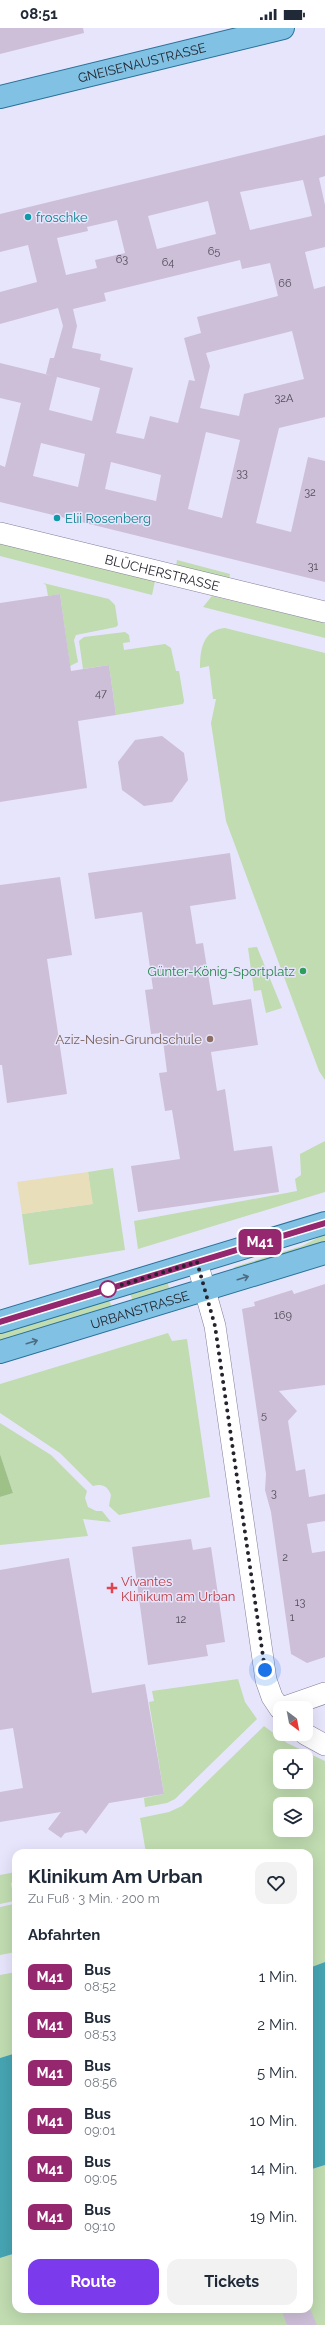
<!DOCTYPE html>
<html lang="de">
<meta charset="utf-8">
<style>
:root{--surface:#fff;--page:#f2f2f3;--text:#1f2937;--muted:#747a83;--accent:#7c3aed}
body{margin:0;font-family:Raleway,sans-serif;background:var(--page);color:var(--text);height:100vh;display:flex;flex-direction:column;font-size:15px;white-space:nowrap}
*{box-sizing:border-box;margin:0}
p{font-size:13px;color:var(--muted)}
.icon{flex:none;width:22px;height:22px;fill:none;stroke:currentColor;stroke-width:2;stroke-linecap:round;stroke-linejoin:round}
.map{position:relative;flex:1;overflow:hidden}
.sheet{position:absolute;left:12px;top:1821px;width:301px;height:464px;display:flex;flex-direction:column;background:var(--surface);border-radius:12px;box-shadow:0 4px 16px #0002}
.sheet>*{flex:none}
.badge{padding:0 8px;border-radius:6px;font-size:14px;line-height:26px}
.needle{width:26px;rotate:148deg}
.fabs{position:absolute;left:273px;top:1673px;display:grid;gap:8px}
.fabs a{display:grid;place-items:center;width:40px;height:40px;border-radius:8px;background:var(--surface);box-shadow:0 4px 16px #0002;font-size:20px}
.you{position:absolute;width:20px;height:20px;margin:-10px;border:3px solid #fff;border-radius:50%;background:#1a73e8;box-shadow:0 0 0 6px #1a73e833}
.map>.badge{position:absolute;translate:-50% -50%;box-shadow:0 0 0 2px #fff}
h2{padding:0 16px;font-size:15px;line-height:36px}
.round{display:grid;place-items:center;flex:none;width:42px;height:42px;border-radius:12px;background:var(--page)}
.summary{display:flex;align-items:center;justify-content:space-between;height:68px;padding:0 16px}
h1{font-size:19px;font-weight:700;line-height:30px}
.action{display:flex;gap:8px;margin-top:auto;padding:8px 16px}
.action a{flex:1;height:46px;border-radius:12px;background:var(--accent);color:#fff;font-size:16px;font-weight:700;line-height:46px;text-align:center}
.action a+a{background:var(--page);color:var(--text)}
ul{padding:0;list-style:none}
li{display:flex;align-items:center;gap:12px;height:48px;padding:0 16px}
li div{flex:1}
li b{display:block;font-size:15px}
li em{font-style:normal}
li .badge{min-width:44px;font-weight:700;text-align:center}
.status{display:flex;justify-content:space-between;align-items:center;height:28px;padding:0 20px;background:var(--surface);direction:ltr}
.status svg{height:11px;fill:currentColor}
.map>svg:first-child{display:block}
</style>
<div class="status"><b>08:51</b><svg viewBox="0 0 49 12"><path d="M0 12V9h3v3zM5 12V6h3v6zM10 12V3h3v9zM15 12V0h3v12zM26 1h20v11H26zM47 4h2v5h-2z"/></svg></div>
<div class="map">
<svg width="325" height="2297" viewBox="0 0 325 2297">
<rect width="100%" height="100%" fill="#e7e5fc"/>
<g fill="#c0dcb0" fill-rule="evenodd">
<path d="M 0,515 L 155,553 L 152,567 L 0,528 Z"/>
<path d="M 177,532 L 230,546 L 229,552 L 176,539 Z"/>
<path d="M 43,555 L 109,571 L 115,577 L 118,597 L 116,599 L 76,607 L 74,612 L 78,634 L 70,638 L 60,566 L 48,568 L 46,557 Z"/>
<path d="M 212,568 L 325,595 L 325,610 L 203,579 Z"/>
<path d="M 225,600 L 325,625 L 325,1052 L 319,1043 L 226,793 L 211,695 L 216,671 L 213,671 L 209,638 L 200,640 C 200,621 203,602 225,600 Z"/>
<path d="M 125,604 L 129,607 L 130,614 L 123,615 L 124,622 L 165,616 L 171,620 L 176,643 L 179,643 L 184,673 L 183,676 L 116,687 L 109,637 L 83,641 L 79,613 L 84,609 Z"/>
<path d="M 257,919 L 282,980 L 266,985 L 261,962 L 254,963 L 248,920 Z"/>
<path d="M 325,1113 L 325,1164 L 138,1221 L 134,1193 L 297,1163 L 295,1151 L 301,1147 L 300,1126 Z"/>
<path d="M 113,1140 L 125,1222 L 29,1237 L 22,1186 L 92,1176 L 88,1144 Z"/>
<path d="M 325,1206 L 325,1215 L 235,1242 L 234,1239 L 302,1218 Z"/>
<path d="M 167,1252 L 170,1264 L 133,1273 L 130,1266 Z"/>
<path d="M 108,1269 L 113,1282 L 0,1316 L 0,1303 Z"/>
<path d="M 168,1305 L 172,1313 L 187,1311 L 210,1469 L 119,1487 L 109,1478 L 111,1467 C 108,1458 102,1455 93,1458 L 60,1425 L 0,1385 L 0,1356 Z"/>
<path d="M 0,1395 L 51,1427 L 87,1463 L 85,1470 L 88,1479 L 96,1483 L 102,1483 L 111,1494 L 83,1491 L 88,1508 L 0,1517 L 0,1469 L 13,1465 L 0,1426 Z"/>
<path d="M 238,1651 L 245,1674 L 257,1691 L 175,1771 L 167,1775 L 145,1779 L 144,1770 L 164,1766 L 149,1674 L 154,1673 L 152,1663 Z"/>
<path d="M 264,1698 L 287,1715 L 325,1733 L 325,1934 L 309,1940 L 309,1825 L 146,1825 L 140,1790 L 169,1784 L 182,1778 ZM 280,1728 L 306,1728 L 306,1754 L 280,1754 ZM 280,1776 L 306,1776 L 306,1802 L 280,1802 Z"/>
<path d="M 16,1844 L 16,1854 L 11,1855 L 14,1873 L 0,1876 L 0,1847 Z"/>
<path d="M 14,1876 L 16,1924 L 0,1927 L 0,1879 Z"/>
<path d="M 16,1944 L 16,2025 L 0,2030 L 0,1947 Z"/>
<path d="M 325,2137 L 325,2297 L 0,2297 L 0,2230 L 16,2225 L 16,2281 L 309,2281 L 309,2142 Z"/>
</g>
<path fill="#9dc187" d="M 0,1426 L 13,1465 L 0,1469 Z"/>
<path fill="#e8deb9" d="M 88,1144 L 93,1176 L 22,1186 L 17,1154 Z"/>
<g fill="#46a4b2">
<path d="M 325,1934 L 325,2137 L 309,2142 L 309,1940 Z"/>
<path d="M 16,2025 L 16,2225 L 0,2230 L 0,2030 Z"/>
</g>
<g fill="#cdbfd8" fill-rule="evenodd">
<path d="M 0,0 L 83,0 L 84,5 L 0,26 Z"/>
<path d="M 325,107 L 325,148 L 319,150 L 325,177 L 325,219 L 305,224 L 314,261 L 325,258 L 325,389 L 279,400 L 256,495 L 291,504 L 308,429 L 325,433 L 325,554 L 0,474 L 0,437 L 5,439 L 21,375 L 0,370 L 0,335 L 53,348 L 46,346 L 50,330 L 54,330 L 63,298 L 58,280 L 0,296 L 0,264 L 37,254 L 28,217 L 0,224 L 0,186 ZM 303,152 L 312,188 L 250,202 L 240,164 ZM 208,173 L 216,206 L 157,221 L 148,188 ZM 117,192 L 125,225 L 95,232 L 97,240 L 66,247 L 57,210 L 88,203 L 87,199 ZM 240,232 L 242,241 L 270,235 L 278,268 L 197,289 L 201,305 L 184,310 L 195,353 L 189,352 L 178,395 L 150,388 L 144,411 L 116,405 L 133,340 L 100,332 L 101,326 L 72,320 L 77,298 L 73,281 L 106,273 L 104,265 ZM 292,303 L 304,351 L 244,366 L 239,388 L 200,380 L 210,338 L 206,325 ZM 57,349 L 100,360 L 92,393 L 49,382 ZM 206,404 L 240,412 L 222,490 L 188,481 ZM 41,415 L 85,426 L 78,459 L 33,448 ZM 111,434 L 161,447 L 156,473 L 105,461 Z"/>
<path d="M 60,566 L 71,643 L 109,637 L 116,687 L 78,693 L 87,760 L 0,774 L 0,575 Z"/>
<path d="M 162,708 L 184,725 L 188,752 L 172,774 L 144,778 L 122,762 L 118,734 L 135,712 Z"/>
<path d="M 230,825 L 236,871 L 190,878 L 196,916 L 203,915 L 213,977 L 251,971 L 258,1017 L 211,1024 L 217,1063 L 225,1061 L 234,1123 L 272,1118 L 279,1164 L 138,1184 L 131,1138 L 180,1131 L 172,1082 L 165,1083 L 159,1045 L 167,1044 L 162,1005 L 151,1006 L 145,962 L 153,961 L 142,884 L 95,891 L 88,845 Z"/>
<path d="M 60,849 L 72,927 L 47,931 L 67,1066 L 7,1075 L 2,1037 L 0,1037 L 0,857 Z"/>
<path d="M 325,1256 L 325,1357 L 279,1363 L 297,1383 L 288,1393 L 296,1443 L 305,1441 L 309,1469 L 325,1466 L 325,1493 L 307,1496 L 312,1525 L 325,1523 L 325,1629 L 307,1635 L 291,1626 L 271,1484 L 265,1462 L 266,1446 L 242,1281 L 255,1278 L 254,1274 L 292,1262 L 294,1266 Z"/>
<path d="M 191,1511 L 193,1522 L 211,1519 L 225,1614 L 206,1617 L 208,1628 L 148,1637 L 132,1519 Z"/>
<path d="M 69,1530 L 92,1665 L 145,1656 L 164,1766 L 109,1775 L 86,1806 L 82,1802 L 65,1805 L 61,1810 L 48,1801 L 61,1784 L 0,1794 L 0,1764 L 23,1760 L 13,1700 L 0,1702 L 0,1542 Z"/>
<path d="M 281,2281 L 310,2281 L 317,2297 L 287,2297 Z"/>
</g>
<g fill="none" stroke-linecap="round" stroke-linejoin="round">
<defs>
<g id="minor">
<path id="s1" d="M 0,505 L 325,584"/>
<path d="M 197,1234 L 215,1298 L 266,1652 L 272,1669 L 280,1681"/>
<path d="M 282,1680 L 325,1665"/>
<path d="M 305,1706 L 325,1717"/>
</g>
<g id="major">
<path id="s2" d="M 0,69 L 283,0"/>
<path d="M 0,1294 L 325,1195"/>
<path id="s3" d="M 0,1324 L 325,1225"/>
</g>
</defs>
<use href="#minor" stroke="#827e98" stroke-width="22"/>
<use href="#major" stroke="#2a7199" stroke-width="24"/>
<use href="#minor" stroke="#fff" stroke-width="21"/>
<use href="#major" stroke="#81c2e4" stroke-width="22"/>
</g>
<defs><path id="oneway-shaft" d="M-6 0H5M1.5-3L5.5 0L1.5 3" fill="none" stroke-width="1.6" stroke-linecap="round" stroke-linejoin="round"/></defs>
<g stroke="#4e6b80">
<use href="#oneway-shaft" transform="translate(243 1250) rotate(-17)"/>
<use href="#oneway-shaft" transform="translate(32 1314) rotate(-17)"/>
</g>
<g fill="none" stroke-linecap="round" stroke-linejoin="round">
<defs>
<path id="line" d="M 0,1294 L 325,1195"/>
</defs>
<use href="#line" stroke="#fff" stroke-width="9"/>
<use href="#line" stroke="#95276e" stroke-width="6"/>
<path stroke="#25242e" stroke-width="4" stroke-dasharray="0 7.2" d="M 108,1261 L 197,1234 L 215,1298 L 265,1642"/>
</g>
<g fill="#0f9aa8" stroke="#e7e5fc" stroke-width="1.5">
<circle cx="28" cy="189" r="4"/>
<circle cx="57" cy="490" r="4"/>
</g>
<circle fill="#2e9e5b" stroke="#e7e5fc" stroke-width="1.5" cx="303" cy="943" r="4"/>
<circle fill="#8d6e63" stroke="#e7e5fc" stroke-width="1.5" cx="210" cy="1011" r="4"/>
<circle fill="#fff" stroke="#95276e" stroke-width="2" cx="108" cy="1261" r="8"/>
<path fill="#e0444e" stroke="#e7e5fc" stroke-width="1.5" d="M110 1554h4v4h4v4h-4v4h-4v-4h-4v-4h4z"/>
<g text-anchor="middle" stroke-width="3" stroke-linejoin="round" paint-order="stroke">
<g font-size="11" fill="#4f4b58">
<text x="214" y="227">65</text>
<text x="122" y="235">63</text>
<text x="168" y="238">64</text>
<text x="285" y="259">66</text>
<text x="284" y="374">32A</text>
<text x="242" y="449">33</text>
<text x="310" y="468">32</text>
<text x="313" y="542">31</text>
<text x="101" y="669">47</text>
<text x="283" y="1291">169</text>
<text x="264" y="1391">5</text>
<text x="274" y="1469">3</text>
<text x="285" y="1533">2</text>
<text x="300" y="1578">13</text>
<text x="292" y="1593">1</text>
<text x="181" y="1595">12</text>
</g>
<g font-size="13" fill="#25242e" stroke="#e7e5fc">
<text dy="5" stroke="none"><textPath href="#s2" startOffset="146">GNEISENAUSTRASSE</textPath></text>
<text dy="5" stroke="none"><textPath href="#s1" startOffset="167">BLÜCHERSTRASSE</textPath></text>
<text dy="5" stroke="none"><textPath href="#s3" startOffset="146">URBANSTRASSE</textPath></text>
</g>
<g font-size="13" fill="#0d838f" stroke="#e7e5fc" text-anchor="start">
<text x="36" y="194">froschke</text>
<text x="65" y="495">Elii Rosenberg</text>
</g>
<g font-size="13" fill="#27864d" stroke="#e7e5fc" text-anchor="end">
<text x="295" y="948">Günter-König-Sportplatz</text>
</g>
<g font-size="13" fill="#785e54" stroke="#e7e5fc" text-anchor="end">
<text x="202" y="1016">Aziz-Nesin-Grundschule</text>
</g>
<g font-size="13" fill="#be3a42" stroke="#e7e5fc" text-anchor="start">
<text x="121" y="1558">Vivantes<tspan x="121" dy="15">Klinikum am Urban</tspan></text>
</g>
</g>
</svg>
<div class="fabs">
<a><svg class="needle" viewBox="-14 -14 28 28"><path d="M0-13l5 13h-10z" fill="#e53935"/><path d="M0 13l5-13h-10z" fill="#747a83"/></svg></a>
<a><svg class="icon" aria-label="locate" viewBox="0 0 24 24"><circle cx="12" cy="12" r="6"/><path d="M12 2v4M12 18v4M2 12h4M18 12h4"/></svg></a>
<a><svg class="icon" aria-label="layers" viewBox="0 0 24 24"><path d="M12 4l9 5-9 5-9-5zM3 14l9 5 9-5"/></svg></a>
</div>
<div class="you" style="left:265px;top:1642px"></div>
<b class="badge" style="left:260px;top:1214px;background:#95276e;color:#fff">M41</b>
<section class="sheet">
<div class="summary"><div><h1>Klinikum Am Urban</h1><p>Zu Fuß · 3 Min. · 200 m</p></div><a class="round"><svg class="icon" aria-label="heart" viewBox="0 0 24 24"><path d="M12 20l-8-8c-3-5 5-10 8-4 3-6 11-1 8 4z"/></svg></a></div>
<h2>Abfahrten</h2>
<ul>
<li><span class="badge" style="background:#95276e;color:#fff">M41</span><div><b>Bus</b><p>08:52</p></div><em>1 Min.</em></li>
<li><span class="badge" style="background:#95276e;color:#fff">M41</span><div><b>Bus</b><p>08:53</p></div><em>2 Min.</em></li>
<li><span class="badge" style="background:#95276e;color:#fff">M41</span><div><b>Bus</b><p>08:56</p></div><em>5 Min.</em></li>
<li><span class="badge" style="background:#95276e;color:#fff">M41</span><div><b>Bus</b><p>09:01</p></div><em>10 Min.</em></li>
<li><span class="badge" style="background:#95276e;color:#fff">M41</span><div><b>Bus</b><p>09:05</p></div><em>14 Min.</em></li>
<li><span class="badge" style="background:#95276e;color:#fff">M41</span><div><b>Bus</b><p>09:10</p></div><em>19 Min.</em></li>
</ul>
<div class="action"><a>Route</a><a>Tickets</a></div>
</section>
</div>
